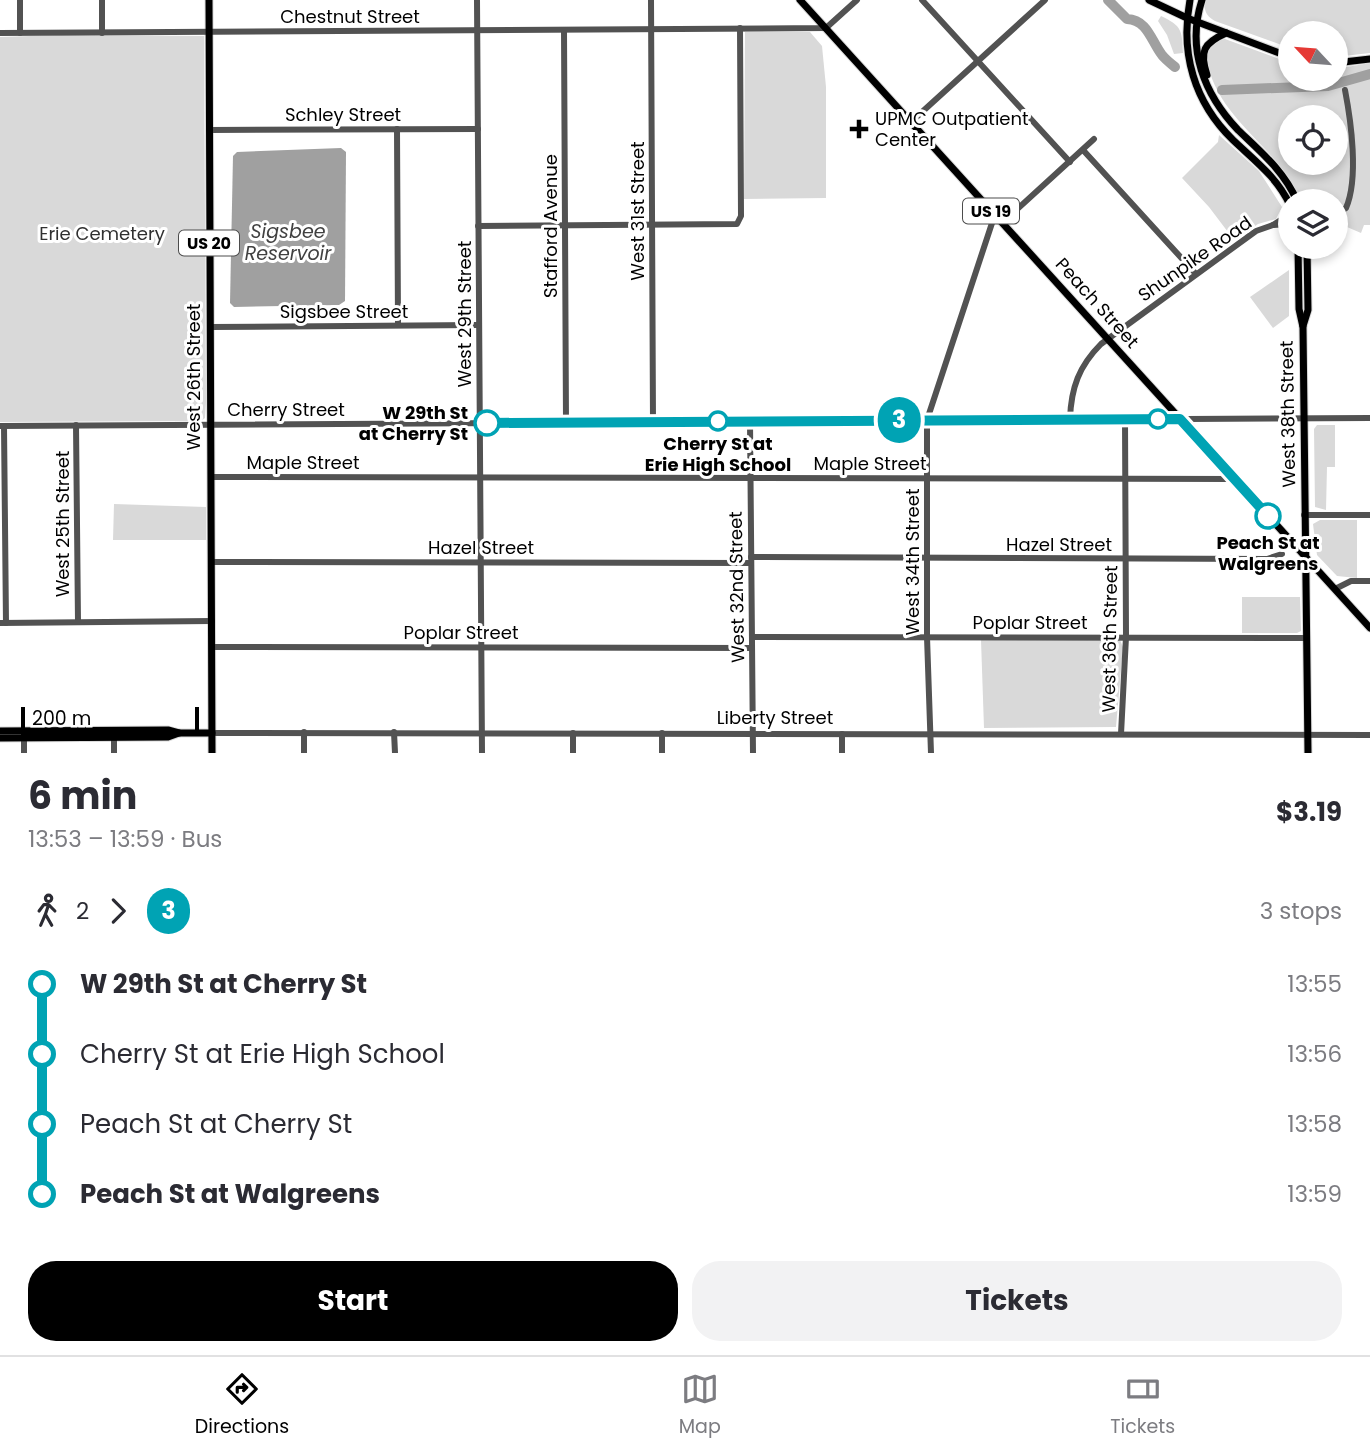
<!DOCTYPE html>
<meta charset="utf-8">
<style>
:root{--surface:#fff;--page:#f2f2f3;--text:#2b2b33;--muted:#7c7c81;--line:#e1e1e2;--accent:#000}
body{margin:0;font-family:Poppins,sans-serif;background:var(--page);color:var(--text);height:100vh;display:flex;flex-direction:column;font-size:26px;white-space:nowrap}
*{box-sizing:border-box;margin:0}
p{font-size:23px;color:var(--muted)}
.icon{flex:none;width:38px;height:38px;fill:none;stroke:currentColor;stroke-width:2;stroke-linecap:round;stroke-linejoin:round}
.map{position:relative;height:753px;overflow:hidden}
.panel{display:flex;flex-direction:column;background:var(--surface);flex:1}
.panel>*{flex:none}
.badge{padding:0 14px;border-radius:23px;font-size:24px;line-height:46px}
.needle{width:46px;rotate:296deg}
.tools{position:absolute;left:1278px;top:21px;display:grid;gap:14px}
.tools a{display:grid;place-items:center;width:70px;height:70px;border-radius:50%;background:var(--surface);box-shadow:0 4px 10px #0003;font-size:35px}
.scale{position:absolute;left:21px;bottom:18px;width:178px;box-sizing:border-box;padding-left:7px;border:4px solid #000;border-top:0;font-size:19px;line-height:24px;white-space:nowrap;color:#000;-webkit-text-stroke:5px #fff;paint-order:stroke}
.map>.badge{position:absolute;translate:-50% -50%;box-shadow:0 0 0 4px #fff}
.legs{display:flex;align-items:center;gap:10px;height:77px;padding:0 28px;font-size:23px}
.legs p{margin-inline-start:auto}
.summary{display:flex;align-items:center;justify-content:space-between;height:119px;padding:0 28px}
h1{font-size:38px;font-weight:700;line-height:52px}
.primary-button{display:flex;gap:14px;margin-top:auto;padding:14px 28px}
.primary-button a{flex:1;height:80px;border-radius:28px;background:var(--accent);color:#fff;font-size:28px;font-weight:700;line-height:80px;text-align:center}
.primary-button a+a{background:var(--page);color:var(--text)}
ul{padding:0 28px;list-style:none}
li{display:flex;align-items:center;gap:24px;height:70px;font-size:26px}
li i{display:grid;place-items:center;width:10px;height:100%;margin:0 9px;background:currentColor}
li i::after{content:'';width:18px;height:18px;margin:-9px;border:5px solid;border-radius:50%;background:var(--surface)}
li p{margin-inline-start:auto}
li:first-child i{background:linear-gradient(#0000 50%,currentColor 0)}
li:last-child i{background:linear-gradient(currentColor 50%,#0000 0)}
.menu{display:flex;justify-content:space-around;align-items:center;height:98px;border-top:2px solid var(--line);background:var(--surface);font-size:19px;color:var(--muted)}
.menu a{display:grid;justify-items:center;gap:4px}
.menu .active{color:var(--accent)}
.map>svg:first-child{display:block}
</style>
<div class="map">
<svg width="1370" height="753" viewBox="0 0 1370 753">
<rect width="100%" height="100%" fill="#fff"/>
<g fill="#d9d9d9" fill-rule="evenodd">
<path d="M 1206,0 L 1370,0 L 1370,53 L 1335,57 L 1335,33 L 1290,33 L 1290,48 L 1215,21 C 1206,16 1203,10 1206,0 Z"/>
<path d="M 1161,16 C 1182,26 1182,30 1183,53 L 1174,54 L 1167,35 L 1158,21 Z"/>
<path d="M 745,32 L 810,32 L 822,46 L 826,87 L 826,198 L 744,199 Z"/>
<path d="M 61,35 L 204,36 L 206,402 L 205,418 L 201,421 L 0,422 L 0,37 Z"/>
<path d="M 1225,39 L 1290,63 L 1290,79 L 1335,79 L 1335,69 L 1370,63 L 1370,225 L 1364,225 L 1361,233 L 1347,227 L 1347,222 L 1335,221 L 1335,201 L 1300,201 C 1296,191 1292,182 1285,173 C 1259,137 1218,111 1208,65 C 1205,50 1210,41 1225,39 ZM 1290,117 L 1335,117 L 1335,163 L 1290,163 Z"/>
<path d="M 1219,135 L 1259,171 L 1282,207 L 1276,219 L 1258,224 L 1234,240 L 1209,207 L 1182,178 L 1218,142 Z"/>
<path d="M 1289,270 L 1289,316 L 1273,328 L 1250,297 Z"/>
<path d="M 1317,425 L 1335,425 L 1335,467 L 1327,467 L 1326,510 L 1315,507 L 1314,429 Z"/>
<path d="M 114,504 L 206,507 L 206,540 L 113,540 Z"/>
<path d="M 1320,520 L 1357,520 L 1357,578 L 1337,576 L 1317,555 L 1313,524 Z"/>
<path d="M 1242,597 L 1300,597 L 1301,631 L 1297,633 L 1242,633 Z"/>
<path d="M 981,640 L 1120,640 L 1123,647 L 1116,727 L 984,728 Z"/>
</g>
<path fill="#a0a0a0" d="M 341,148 L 346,152 L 345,301 L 339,305 L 234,307 L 230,303 L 233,156 L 237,152 Z"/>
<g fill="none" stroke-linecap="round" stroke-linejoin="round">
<g stroke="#a0a0a0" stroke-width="10">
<path d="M 1108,0 L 1127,19 C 1148,20 1151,41 1162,55 C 1165,59 1170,63 1175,67"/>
<path d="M 1222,90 L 1328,86 L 1370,74"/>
</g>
<defs>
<g id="major">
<path d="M 209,0 L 212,753"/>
<path d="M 800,0 L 1370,628"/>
<path d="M 1149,0 L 1187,18 L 1290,57"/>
<path d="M 1190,0 C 1180,53 1194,102 1233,140 C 1255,161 1277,177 1290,205"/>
<path d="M 1202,0 C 1186,49 1204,94 1238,130 C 1261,152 1284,171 1297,201"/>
<path d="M 1335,63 L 1370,59"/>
<path d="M 1207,75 C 1199,51 1204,43 1226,33"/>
<path d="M 1298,247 L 1299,309 L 1303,327 L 1308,753"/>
<path d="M 1303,326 L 1308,310 L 1307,247"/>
<path d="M 0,731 L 168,730 L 179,733"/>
<path d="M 0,738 L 168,737 L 179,733 L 212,733"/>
</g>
</defs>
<use href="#major" stroke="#dbdbdb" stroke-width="9"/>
<g stroke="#525252" stroke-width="6">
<path d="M 20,0 L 20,33"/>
<path d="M 102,0 L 102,33"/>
<path d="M 477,0 L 482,753"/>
<path d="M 651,0 L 653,422"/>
<path d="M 922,0 L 1070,162"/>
<path d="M 564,30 L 566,422"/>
<path d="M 0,33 L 826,28 L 857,0"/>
<path d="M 911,122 L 1045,0"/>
<path d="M 397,129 L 398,325"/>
<path d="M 209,130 L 478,129"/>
<path d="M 1083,150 L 1196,274"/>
<path d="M 1335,214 L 1346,208 C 1359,178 1351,121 1345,90"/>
<path d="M 1002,223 L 1094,139"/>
<path d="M 1273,225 L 1290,224"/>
<path d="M 478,226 L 737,224 L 741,216 L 740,28"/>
<path d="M 210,327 L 478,325"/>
<path d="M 1070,419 C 1071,388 1079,366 1101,344 L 1256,231 L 1273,225 L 1287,216 L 1290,218"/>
<path d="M 750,421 L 753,753"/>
<path d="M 76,425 L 78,622"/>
<path d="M 0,426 L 1370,418"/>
<path d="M 4,426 L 6,623"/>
<path d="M 211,477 L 1235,479"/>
<path d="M 1304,515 L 1370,515"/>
<path d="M 751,557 L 1267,559 L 1282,554"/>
<path d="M 211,562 L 751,563"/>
<path d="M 1335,589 L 1351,581 L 1370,581"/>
<path d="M 0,623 L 212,621"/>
<path d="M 752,637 L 1307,638"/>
<path d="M 212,647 L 752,648"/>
<path d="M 304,732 L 304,753"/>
<path d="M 394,732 L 395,753"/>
<path d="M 212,733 L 1370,735"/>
<path d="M 573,733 L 573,753"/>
<path d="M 662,733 L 662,753"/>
<path d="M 24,734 L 24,753"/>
<path d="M 114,734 L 114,753"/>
<path d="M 842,734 L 842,753"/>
<path d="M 1121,734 L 1126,637 L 1125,419"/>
<path d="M 931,753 L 927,637 L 927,420 L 995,214"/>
</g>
<use href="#major" stroke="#000" stroke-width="7"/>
</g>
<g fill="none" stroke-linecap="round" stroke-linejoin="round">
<defs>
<path id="line-1" d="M 487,423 L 1180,419 L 1268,516"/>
</defs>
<use href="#line-1" stroke="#fff" stroke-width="16"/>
<use href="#line-1" stroke="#00a3b4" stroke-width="10"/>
</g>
<path fill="#000" stroke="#fff" stroke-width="2.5" d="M855.5 118.5h7v7h7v7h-7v7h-7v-7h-7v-7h7z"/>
<g fill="#fff" stroke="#00a3b4" stroke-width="3.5">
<circle cx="1158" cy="419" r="9"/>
<circle cx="718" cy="421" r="9"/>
<circle cx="487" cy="423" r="12"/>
<circle cx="1268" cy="516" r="12"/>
</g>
<g text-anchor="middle" stroke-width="6" stroke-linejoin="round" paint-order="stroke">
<g fill="#fff" stroke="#4c4c4c" stroke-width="2">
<rect x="963" y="198.5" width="56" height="25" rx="5"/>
<rect x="179" y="230.5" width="60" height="25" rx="5"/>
</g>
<g font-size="16" font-weight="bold" fill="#000">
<text x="991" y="217">US 19</text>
<text x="209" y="249">US 20</text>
</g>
<g font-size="18" fill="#000" stroke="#fff">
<text x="350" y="23">Chestnut Street</text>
<text x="343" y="121">Schley Street</text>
<text transform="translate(638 211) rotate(-90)" y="6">West 31st Street</text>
<text transform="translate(551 226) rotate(-90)" y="6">Stafford Avenue</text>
<text transform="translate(1195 259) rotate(-35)" y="6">Shunpike Road</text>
<text transform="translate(1097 303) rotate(48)" y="6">Peach Street</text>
<text x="344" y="318">Sigsbee Street</text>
<text transform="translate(465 314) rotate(-90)" y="6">West 29th Street</text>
<text transform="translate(194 377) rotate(-90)" y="6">West 26th Street</text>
<text x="286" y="416">Cherry Street</text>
<text transform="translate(1288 414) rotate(-91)" y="6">West 38th Street</text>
<text x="303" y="469">Maple Street</text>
<text x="870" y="470">Maple Street</text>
<text transform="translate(63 524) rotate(-90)" y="6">West 25th Street</text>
<text x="1059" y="551">Hazel Street</text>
<text x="481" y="554">Hazel Street</text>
<text transform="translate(913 562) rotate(-90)" y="6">West 34th Street</text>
<text transform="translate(737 587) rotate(-91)" y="6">West 32nd Street</text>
<text x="1030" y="629">Poplar Street</text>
<text x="461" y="639">Poplar Street</text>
<text transform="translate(1110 639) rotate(-89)" y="6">West 36th Street</text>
<text x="775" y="724">Liberty Street</text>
</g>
<g font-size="18" fill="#000" stroke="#fff" text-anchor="start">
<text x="875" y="125">UPMC Outpatient<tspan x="875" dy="21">Center</tspan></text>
</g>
<g font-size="18" fill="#303030" stroke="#fff">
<text x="102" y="240">Erie Cemetery</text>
</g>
<g font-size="18" font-weight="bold" fill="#000" stroke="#fff">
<text x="468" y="419" text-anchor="end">W 29th St<tspan x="468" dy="21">at Cherry St</tspan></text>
<text x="718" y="450">Cherry St at<tspan x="718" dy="21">Erie High School</tspan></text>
<text x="1268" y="549">Peach St at<tspan x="1268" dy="21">Walgreens</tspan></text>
</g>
<g font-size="19" font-style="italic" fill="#414141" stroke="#fff">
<text x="288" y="238">Sigsbee<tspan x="288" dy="22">Reservoir</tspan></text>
</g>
</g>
</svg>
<div class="tools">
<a><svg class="needle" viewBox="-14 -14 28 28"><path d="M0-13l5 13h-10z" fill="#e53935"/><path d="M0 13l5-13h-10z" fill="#7c7c81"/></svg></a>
<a><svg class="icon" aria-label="locate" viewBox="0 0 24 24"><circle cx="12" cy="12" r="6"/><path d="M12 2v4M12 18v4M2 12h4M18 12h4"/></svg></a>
<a><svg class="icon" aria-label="layers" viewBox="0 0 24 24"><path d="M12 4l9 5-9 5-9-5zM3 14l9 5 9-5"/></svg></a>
</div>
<div class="scale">200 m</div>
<b class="badge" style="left:899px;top:420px;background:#00a3b4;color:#fff">3</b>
</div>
<section class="panel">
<div class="summary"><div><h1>6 min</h1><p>13:53 – 13:59 · Bus</p></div><b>$3.19</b></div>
<div class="legs"><svg class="icon" aria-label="walk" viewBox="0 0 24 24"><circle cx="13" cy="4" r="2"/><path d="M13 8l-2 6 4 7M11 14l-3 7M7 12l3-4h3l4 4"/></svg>2<svg class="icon" aria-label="forward" viewBox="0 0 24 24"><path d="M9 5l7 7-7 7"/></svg><b class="badge" style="background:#00a3b4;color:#fff">3</b><p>3 stops</p></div>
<ul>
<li><i style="color:#00a3b4"></i><b>W 29th St at Cherry St</b><p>13:55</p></li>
<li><i style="color:#00a3b4"></i><span>Cherry St at Erie High School</span><p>13:56</p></li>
<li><i style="color:#00a3b4"></i><span>Peach St at Cherry St</span><p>13:58</p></li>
<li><i style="color:#00a3b4"></i><b>Peach St at Walgreens</b><p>13:59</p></li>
</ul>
<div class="primary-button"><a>Start</a><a>Tickets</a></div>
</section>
<nav class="menu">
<a class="active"><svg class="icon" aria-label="directions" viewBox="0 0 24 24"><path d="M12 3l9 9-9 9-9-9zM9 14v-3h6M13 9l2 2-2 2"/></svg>Directions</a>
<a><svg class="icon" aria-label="map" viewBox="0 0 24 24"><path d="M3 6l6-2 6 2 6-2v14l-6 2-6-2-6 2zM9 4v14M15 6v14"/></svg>Map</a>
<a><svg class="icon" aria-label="tickets" viewBox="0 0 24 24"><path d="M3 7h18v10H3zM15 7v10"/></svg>Tickets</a>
</nav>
